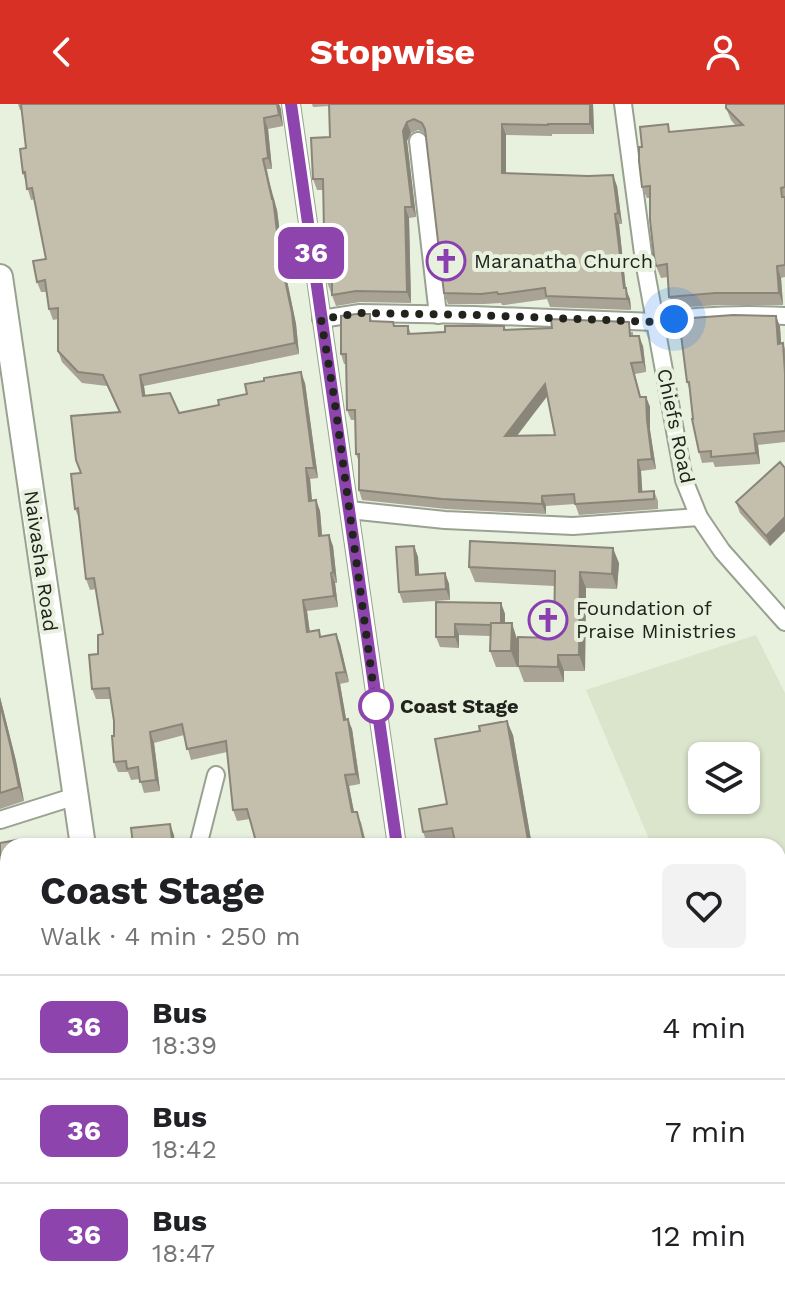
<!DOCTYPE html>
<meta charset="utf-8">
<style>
:root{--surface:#fff;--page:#f2f2f2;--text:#202124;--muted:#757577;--line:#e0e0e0;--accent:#d93025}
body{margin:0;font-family:"Work Sans",sans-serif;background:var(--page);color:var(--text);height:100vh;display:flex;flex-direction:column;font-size:30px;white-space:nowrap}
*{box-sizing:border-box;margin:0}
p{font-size:26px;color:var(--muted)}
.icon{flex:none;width:44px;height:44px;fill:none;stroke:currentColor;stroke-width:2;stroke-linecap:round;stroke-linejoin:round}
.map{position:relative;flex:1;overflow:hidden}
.panel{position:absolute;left:0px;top:734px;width:786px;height:464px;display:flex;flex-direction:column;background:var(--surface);border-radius:24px 24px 0 0;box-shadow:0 2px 6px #0004}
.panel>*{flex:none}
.badge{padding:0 16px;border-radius:12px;font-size:28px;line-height:52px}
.buttons{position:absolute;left:688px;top:638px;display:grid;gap:16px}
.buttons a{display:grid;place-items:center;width:72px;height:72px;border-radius:12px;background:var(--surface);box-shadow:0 2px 6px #0004;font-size:40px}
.you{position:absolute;width:40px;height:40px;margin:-20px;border:6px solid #fff;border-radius:50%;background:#1a73e8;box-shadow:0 0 0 12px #1a73e833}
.map>.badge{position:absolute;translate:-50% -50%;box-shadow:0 0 0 4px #fff}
.round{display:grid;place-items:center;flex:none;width:84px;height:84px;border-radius:12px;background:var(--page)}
.headline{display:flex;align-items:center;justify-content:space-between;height:136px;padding:0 40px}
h1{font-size:38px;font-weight:700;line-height:60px}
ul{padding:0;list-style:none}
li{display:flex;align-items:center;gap:24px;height:104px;padding:0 40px;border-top:2px solid var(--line)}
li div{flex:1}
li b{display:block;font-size:30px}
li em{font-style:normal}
li .badge{min-width:88px;font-weight:700;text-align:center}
header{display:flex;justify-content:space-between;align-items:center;height:104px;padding:0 40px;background:var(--accent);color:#fff;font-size:36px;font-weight:700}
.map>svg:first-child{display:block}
</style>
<header><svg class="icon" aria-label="back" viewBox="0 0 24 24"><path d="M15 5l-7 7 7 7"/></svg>Stopwise<svg class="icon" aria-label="person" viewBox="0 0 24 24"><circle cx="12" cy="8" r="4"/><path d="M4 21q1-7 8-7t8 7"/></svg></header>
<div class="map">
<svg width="785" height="1198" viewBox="0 0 785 1198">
<rect width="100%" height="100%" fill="#e8f0de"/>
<path fill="#dae5cc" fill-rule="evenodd" d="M 756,531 L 785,589 L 785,829 L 778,831 L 778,742 L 652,742 L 586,586 ZM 702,652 L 746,652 L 746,696 L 702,696 Z"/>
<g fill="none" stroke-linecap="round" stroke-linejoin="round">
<defs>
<g id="minor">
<path d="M 291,0 L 397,742"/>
<path d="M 623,0 L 644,157 L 684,376 L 699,413 L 722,447 L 785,518"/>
<path d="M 418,37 L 438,211"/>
<path d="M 321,215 L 360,209 L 474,211 L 655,218 C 698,211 742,210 785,212"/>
<path d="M 349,406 L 445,416 L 573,422 L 699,413"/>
<path d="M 0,716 L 76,692"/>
<path d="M 198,742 L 216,671"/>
<path d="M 778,864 L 785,864"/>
<path d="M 778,1120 L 785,1129"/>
<path d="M 567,1190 L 572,1198"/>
</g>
<g id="secondary">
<path d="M 0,173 L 83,742"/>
<path d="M 0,1144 L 8,1143"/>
<path d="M 206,1190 L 209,1198"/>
</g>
</defs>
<use href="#minor" stroke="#99a190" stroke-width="20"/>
<use href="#secondary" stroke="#99a190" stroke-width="28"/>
<use href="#minor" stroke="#fff" stroke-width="16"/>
<use href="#secondary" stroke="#fff" stroke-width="24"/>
</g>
<g fill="#a9a395" fill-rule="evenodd">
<path d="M 18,0 L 279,0 L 283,22 L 268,25 L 272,65 L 267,65 L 273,96 L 277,106 L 284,162 L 296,220 L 299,250 L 144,282 L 145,292 L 179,309 L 219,301 L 305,279 L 318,374 L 310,375 L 312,397 L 316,396 L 320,407 L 322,432 L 333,442 L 337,479 L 335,479 L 338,503 L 307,507 L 310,528 L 321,533 L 336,530 L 340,540 L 349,578 L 340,580 L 346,615 L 352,625 L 360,680 L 349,682 L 354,708 L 361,718 L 367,742 L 255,742 L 257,741 L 250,715 L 237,717 L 233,706 L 227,648 L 191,656 L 184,631 L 154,639 L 160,687 L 144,689 L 140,675 L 131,676 L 128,668 L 118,668 L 114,658 L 114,617 L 111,595 L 96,595 L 92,585 L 98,550 L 103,530 L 96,485 L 90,486 L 86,475 L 79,414 L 75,405 L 81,369 L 119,308 L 107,282 L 82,279 L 62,258 L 58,247 L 58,215 L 53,216 L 49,205 L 46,188 L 41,188 L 37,178 L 46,155 L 35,95 L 31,96 L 23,69 L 26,44 L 22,5 L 20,6 Z"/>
<path d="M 312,0 L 593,0 L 594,30 L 552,30 L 552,32 L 506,31 L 506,69 L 617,82 L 622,120 L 619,120 L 626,186 L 630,195 L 631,206 L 550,203 L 547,195 L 505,201 L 502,201 L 501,199 L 484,200 L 448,200 L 444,189 L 426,30 L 418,26 L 411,29 L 407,37 L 416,113 L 409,114 L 411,199 L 360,198 L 336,202 L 327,178 L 328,137 L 324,127 L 323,86 L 317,86 L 313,75 L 330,33 L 329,2 L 313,3 Z"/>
<path d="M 785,0 L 785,173 L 781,174 L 783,201 L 720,201 L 673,204 L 669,193 L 668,173 L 661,174 L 656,162 L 650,94 L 647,94 L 642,83 L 642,43 L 671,28 L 736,22 L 731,16 L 726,4 Z"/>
<path d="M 370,210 L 372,217 L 395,222 L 408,222 L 411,230 L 504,222 L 506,226 L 633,228 L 633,232 L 643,242 L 646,268 L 635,270 L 641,293 L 646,293 L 650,303 L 650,326 L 656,365 L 641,367 L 642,388 L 654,387 L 658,397 L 658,405 L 579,411 L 575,400 L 546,402 L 546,410 L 446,405 L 362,396 L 359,386 L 359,358 L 356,350 L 355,316 L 351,316 L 347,306 L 346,260 L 344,260 L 341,250 ZM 547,292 L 555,331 L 517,332 L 543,297 Z"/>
<path d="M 776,212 L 780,223 L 781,239 L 783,239 L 785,245 L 785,338 L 758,341 L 760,360 L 715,363 L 713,358 L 702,359 L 699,348 L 690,287 L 687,278 Z"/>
<path d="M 785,364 L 785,427 L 770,442 L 740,409 L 736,398 Z"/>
<path d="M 414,442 L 418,453 L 419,471 L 445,469 L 449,480 L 450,496 L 403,499 L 399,488 Z"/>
<path d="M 619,459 L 617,485 L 586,484 L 585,567 L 564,567 L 564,578 L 524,578 L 518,562 L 554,534 L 555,482 L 475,478 L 469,463 Z"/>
<path d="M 436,498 L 501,499 L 505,510 L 505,519 L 517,535 L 517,563 L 496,563 L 490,547 L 490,532 L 459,531 L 459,544 L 440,543 L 436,533 Z"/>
<path d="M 0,593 L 16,657 L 24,697 L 0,705 Z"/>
<path d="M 513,631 L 532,742 L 456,742 L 455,738 L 428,742 L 423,728 Z"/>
<path d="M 8,805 L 8,839 L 0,839 L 0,808 Z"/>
<path d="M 8,844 L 8,876 L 0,880 L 0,846 Z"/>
<path d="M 8,970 L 8,1029 L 2,1031 L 0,1026 L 0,972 Z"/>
<path d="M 778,1037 L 782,1045 L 785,1043 L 785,1113 L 781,1110 L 778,1110 Z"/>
<path d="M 8,1075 L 8,1122 L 0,1123 L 0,1094 L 6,1093 Z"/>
<path d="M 785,1126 L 785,1148 L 778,1190 L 778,1127 Z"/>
<path d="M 323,1190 L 530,1190 L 530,1191 L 521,1198 L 303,1198 L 314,1195 Z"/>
</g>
<g fill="#898579">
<path d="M 277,0 L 279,0 L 281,5 L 283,22 L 279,11 Z"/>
<path d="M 590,0 L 593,0 L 594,30 L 590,20 Z"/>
<path d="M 264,14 L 268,25 L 272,65 L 268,54 Z"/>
<path d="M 407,18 L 411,29 L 407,37 L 416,113 L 412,103 L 403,27 Z"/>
<path d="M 502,20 L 506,31 L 506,80 L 502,69 Z"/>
<path d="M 263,55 L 277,106 L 284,162 L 296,220 L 299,250 L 295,239 Z"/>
<path d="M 613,71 L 617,82 L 622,120 L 618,109 Z"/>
<path d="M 405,103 L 409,114 L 411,199 L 407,188 Z"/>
<path d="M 615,110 L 619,120 L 626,186 L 630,195 L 631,206 L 624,184 Z"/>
<path d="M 777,162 L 781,174 L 783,201 L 779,189 Z"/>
<path d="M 776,212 L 780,223 L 782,251 L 778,240 Z"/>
<path d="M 639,232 L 643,242 L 646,268 L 643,258 Z"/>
<path d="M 301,268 L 305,279 L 318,374 L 314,364 Z"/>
<path d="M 140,271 L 144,282 L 147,303 L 143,292 Z"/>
<path d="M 545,280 L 549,290 L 508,343 L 505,332 Z"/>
<path d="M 646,293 L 650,303 L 650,326 L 656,365 L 652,355 L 647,316 Z"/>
<path d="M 754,330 L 758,341 L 760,360 L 756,349 Z"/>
<path d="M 638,356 L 641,367 L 643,398 L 639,388 Z"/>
<path d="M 306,364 L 310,375 L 313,408 L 309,397 Z"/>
<path d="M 542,392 L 546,402 L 546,410 L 542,400 Z"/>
<path d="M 316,396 L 320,407 L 323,443 L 319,432 Z"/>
<path d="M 785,413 L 785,427 L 770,442 L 766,432 Z"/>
<path d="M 329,431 L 333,442 L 337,479 L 333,468 Z"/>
<path d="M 414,442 L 418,453 L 420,482 L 416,471 Z"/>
<path d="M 613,444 L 619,459 L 617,485 L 612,470 Z"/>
<path d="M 580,468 L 586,484 L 585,567 L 579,551 Z"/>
<path d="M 331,469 L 335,479 L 338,503 L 334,492 Z"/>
<path d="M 445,469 L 449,480 L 450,496 L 446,485 Z"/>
<path d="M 303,496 L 307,507 L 311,539 L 307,528 Z"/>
<path d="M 501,499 L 505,510 L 505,532 L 501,522 Z"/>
<path d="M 512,519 L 517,535 L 517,563 L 511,547 Z"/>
<path d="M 455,520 L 459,531 L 459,544 L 455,533 Z"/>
<path d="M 336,530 L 340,540 L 349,578 L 345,568 Z"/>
<path d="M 558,551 L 564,567 L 564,578 L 558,563 Z"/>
<path d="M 336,569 L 340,580 L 348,626 L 344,616 Z"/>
<path d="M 0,593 L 16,657 L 24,697 L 19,683 L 0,599 Z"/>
<path d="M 348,615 L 352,625 L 360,680 L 356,670 Z"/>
<path d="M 507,617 L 513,631 L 532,742 L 529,742 Z"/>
<path d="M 150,628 L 154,639 L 160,687 L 156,676 Z"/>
<path d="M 345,671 L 349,682 L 356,719 L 352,708 Z"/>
<path d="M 170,720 L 174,731 L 175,742 L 173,742 Z"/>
<path d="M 8,781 L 8,799 L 0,807 L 0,788 Z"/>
<path d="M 512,1190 L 530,1190 L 530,1191 L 521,1198 L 503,1198 Z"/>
</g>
<g fill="#c4bead" stroke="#898579" stroke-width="2" fill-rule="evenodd">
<path d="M 21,0 L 277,0 L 279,11 L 264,14 L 268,54 L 263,55 L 272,95 L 273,95 L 280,152 L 292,209 L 295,239 L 140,271 L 143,292 L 170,289 L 179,309 L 219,301 L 218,296 L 247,290 L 245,280 L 264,277 L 264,274 L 301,268 L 314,364 L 306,364 L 309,397 L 316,396 L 319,432 L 329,431 L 333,468 L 331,469 L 334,492 L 303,496 L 307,528 L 319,526 L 320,533 L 336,530 L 345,568 L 336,569 L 344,616 L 348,615 L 356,670 L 345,671 L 352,708 L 357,708 L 365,742 L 255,742 L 257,741 L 247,705 L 233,706 L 226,637 L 187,645 L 182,620 L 150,628 L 156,676 L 140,678 L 138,663 L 127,665 L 126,657 L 114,658 L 112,632 L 114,632 L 114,617 L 109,584 L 92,585 L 89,551 L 98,550 L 98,531 L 103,530 L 94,474 L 86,475 L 78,404 L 75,405 L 71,370 L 81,369 L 76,356 L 71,312 L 120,308 L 103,271 L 78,268 L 58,247 L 58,204 L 49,205 L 45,176 L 37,178 L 33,157 L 46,155 L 32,84 L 27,85 L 25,68 L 23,69 L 20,45 L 26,44 Z"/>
<path d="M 329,0 L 590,0 L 590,20 L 548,20 L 548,21 L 502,20 L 502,69 L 588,72 L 613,71 L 618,109 L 615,110 L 624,184 L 626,184 L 627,195 L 546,192 L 545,184 L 501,190 L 498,190 L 497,188 L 481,190 L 444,189 L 425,25 L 422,19 L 414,15 L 407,18 L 403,27 L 412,103 L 405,103 L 407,188 L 356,187 L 332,191 L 332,178 L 327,178 L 328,127 L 324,127 L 323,75 L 313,75 L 311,34 L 330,33 Z"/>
<path d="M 726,0 L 785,0 L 785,83 L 781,84 L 782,93 L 785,93 L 785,161 L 777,162 L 779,189 L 715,189 L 669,193 L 667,160 L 656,162 L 654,152 L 650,116 L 650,82 L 642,83 L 639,57 L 639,43 L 642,43 L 640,23 L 668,20 L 669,28 L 743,21 L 726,4 Z"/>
<path d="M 357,210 L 370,210 L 370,217 L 393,218 L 394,222 L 408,222 L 408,230 L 445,228 L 445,222 L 504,222 L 504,226 L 552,224 L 551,215 L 629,218 L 630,232 L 639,232 L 643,258 L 631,259 L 640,293 L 646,293 L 647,316 L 652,355 L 638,356 L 639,388 L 654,387 L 654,395 L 575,400 L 574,390 L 542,392 L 542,400 L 442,395 L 359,386 L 359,350 L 356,350 L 355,306 L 347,306 L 346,250 L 341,250 L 341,212 ZM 545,280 L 555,331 L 505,332 Z"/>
<path d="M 733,211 L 776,212 L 778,240 L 783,239 L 785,269 L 785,327 L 754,330 L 756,349 L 711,353 L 711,347 L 699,348 L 692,315 L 693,315 L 689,278 L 687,278 L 679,215 Z"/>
<path d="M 780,358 L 785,364 L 785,413 L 766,432 L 736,398 Z"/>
<path d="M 470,437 L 613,444 L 612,470 L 580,468 L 579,551 L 558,551 L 558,563 L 518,562 L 518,533 L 554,534 L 555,467 L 469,463 Z"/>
<path d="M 414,442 L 416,471 L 445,469 L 446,485 L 399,488 L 396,443 Z"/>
<path d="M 436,498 L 501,499 L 501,519 L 491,519 L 491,521 L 455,520 L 455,533 L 436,533 Z"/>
<path d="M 491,519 L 512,519 L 511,547 L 490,547 Z"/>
<path d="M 0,599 L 11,644 L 19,683 L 0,689 Z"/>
<path d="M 507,617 L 529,742 L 456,742 L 452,724 L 423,728 L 419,705 L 447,700 L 435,635 L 480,627 L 479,622 Z"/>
<path d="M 170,720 L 173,742 L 123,742 L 133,740 L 131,724 Z"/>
<path d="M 17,736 L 18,742 L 8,742 L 8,781 L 0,788 L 0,739 Z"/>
<path d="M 8,805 L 8,826 L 0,825 L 0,808 Z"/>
<path d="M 8,844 L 8,861 L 0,864 L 0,846 Z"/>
<path d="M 785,880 L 785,979 L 778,962 L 778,881 L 779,883 Z"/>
<path d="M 8,970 L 8,1019 L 0,1021 L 0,972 Z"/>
<path d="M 778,1037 L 782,1045 L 785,1043 L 785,1106 L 778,1098 Z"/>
<path d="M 8,1075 L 8,1114 L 6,1114 L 5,1109 L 0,1110 L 0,1094 L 6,1093 L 3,1076 Z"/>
<path d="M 785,1126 L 785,1134 L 778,1137 L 778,1127 Z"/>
<path d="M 778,1138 L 785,1150 L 785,1198 L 737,1198 L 750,1190 L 778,1190 Z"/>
<path d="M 8,1161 L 8,1190 L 66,1190 L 71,1195 L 81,1194 L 84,1190 L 147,1190 L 152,1198 L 0,1198 L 0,1162 Z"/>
<path d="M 323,1190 L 379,1190 L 362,1198 L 303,1198 L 313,1193 L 314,1195 Z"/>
<path d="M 381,1190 L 512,1190 L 503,1198 L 385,1198 Z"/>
<path d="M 616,1190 L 710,1190 L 715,1198 L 619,1198 Z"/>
</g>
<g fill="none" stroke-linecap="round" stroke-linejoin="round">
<defs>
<path id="line" d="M 291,0 L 397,742"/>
</defs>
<use href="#line" stroke="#fff" stroke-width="18"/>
<use href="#line" stroke="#8e44ad" stroke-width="12"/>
<path stroke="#21241d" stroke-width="8" stroke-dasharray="0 14.4" d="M 376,602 L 334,293 L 321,215 L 360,209 L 474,211 L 655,218 L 674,215"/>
</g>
<defs>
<symbol id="church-ring" viewBox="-11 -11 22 22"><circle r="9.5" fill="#e8f0de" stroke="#8a3fb1" stroke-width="1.5"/><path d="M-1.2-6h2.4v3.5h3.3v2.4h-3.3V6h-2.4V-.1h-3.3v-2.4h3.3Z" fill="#8a3fb1"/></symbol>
</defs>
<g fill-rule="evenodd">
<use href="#church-ring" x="424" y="135" width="44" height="44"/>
<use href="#church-ring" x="526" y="494" width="44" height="44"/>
</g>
<circle fill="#fff" stroke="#8e44ad" stroke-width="4" cx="376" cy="602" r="16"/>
<g text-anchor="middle" stroke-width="8" stroke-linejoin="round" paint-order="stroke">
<g font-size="20" fill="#21241d" stroke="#e8f0de" text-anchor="start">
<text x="474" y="164">Maranatha Church</text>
<text x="576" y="511">Foundation of<tspan x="576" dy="23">Praise Ministries</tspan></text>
</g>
<g font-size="20" fill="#21241d" stroke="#e8f0de">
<text transform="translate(676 322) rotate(78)" y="7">Chiefs Road</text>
<text transform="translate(41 457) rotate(82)" y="7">Naivasha Road</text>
</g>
<g font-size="20" font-weight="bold" fill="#21241d" stroke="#e8f0de" text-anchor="start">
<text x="400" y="609">Coast Stage</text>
</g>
</g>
</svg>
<div class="buttons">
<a><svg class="icon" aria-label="layers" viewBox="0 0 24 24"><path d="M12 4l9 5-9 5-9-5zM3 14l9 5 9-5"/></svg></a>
</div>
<div class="you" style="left:674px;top:215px"></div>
<b class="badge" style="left:311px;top:149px;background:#8e44ad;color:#fff">36</b>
<section class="panel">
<div class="headline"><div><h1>Coast Stage</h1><p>Walk · 4 min · 250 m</p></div><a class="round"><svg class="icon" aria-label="heart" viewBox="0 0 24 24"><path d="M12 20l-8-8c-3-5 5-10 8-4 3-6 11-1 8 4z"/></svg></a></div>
<ul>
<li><span class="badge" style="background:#8e44ad;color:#fff">36</span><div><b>Bus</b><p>18:39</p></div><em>4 min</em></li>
<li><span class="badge" style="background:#8e44ad;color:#fff">36</span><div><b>Bus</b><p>18:42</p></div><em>7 min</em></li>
<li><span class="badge" style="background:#8e44ad;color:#fff">36</span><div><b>Bus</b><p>18:47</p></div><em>12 min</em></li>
</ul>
</section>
</div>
